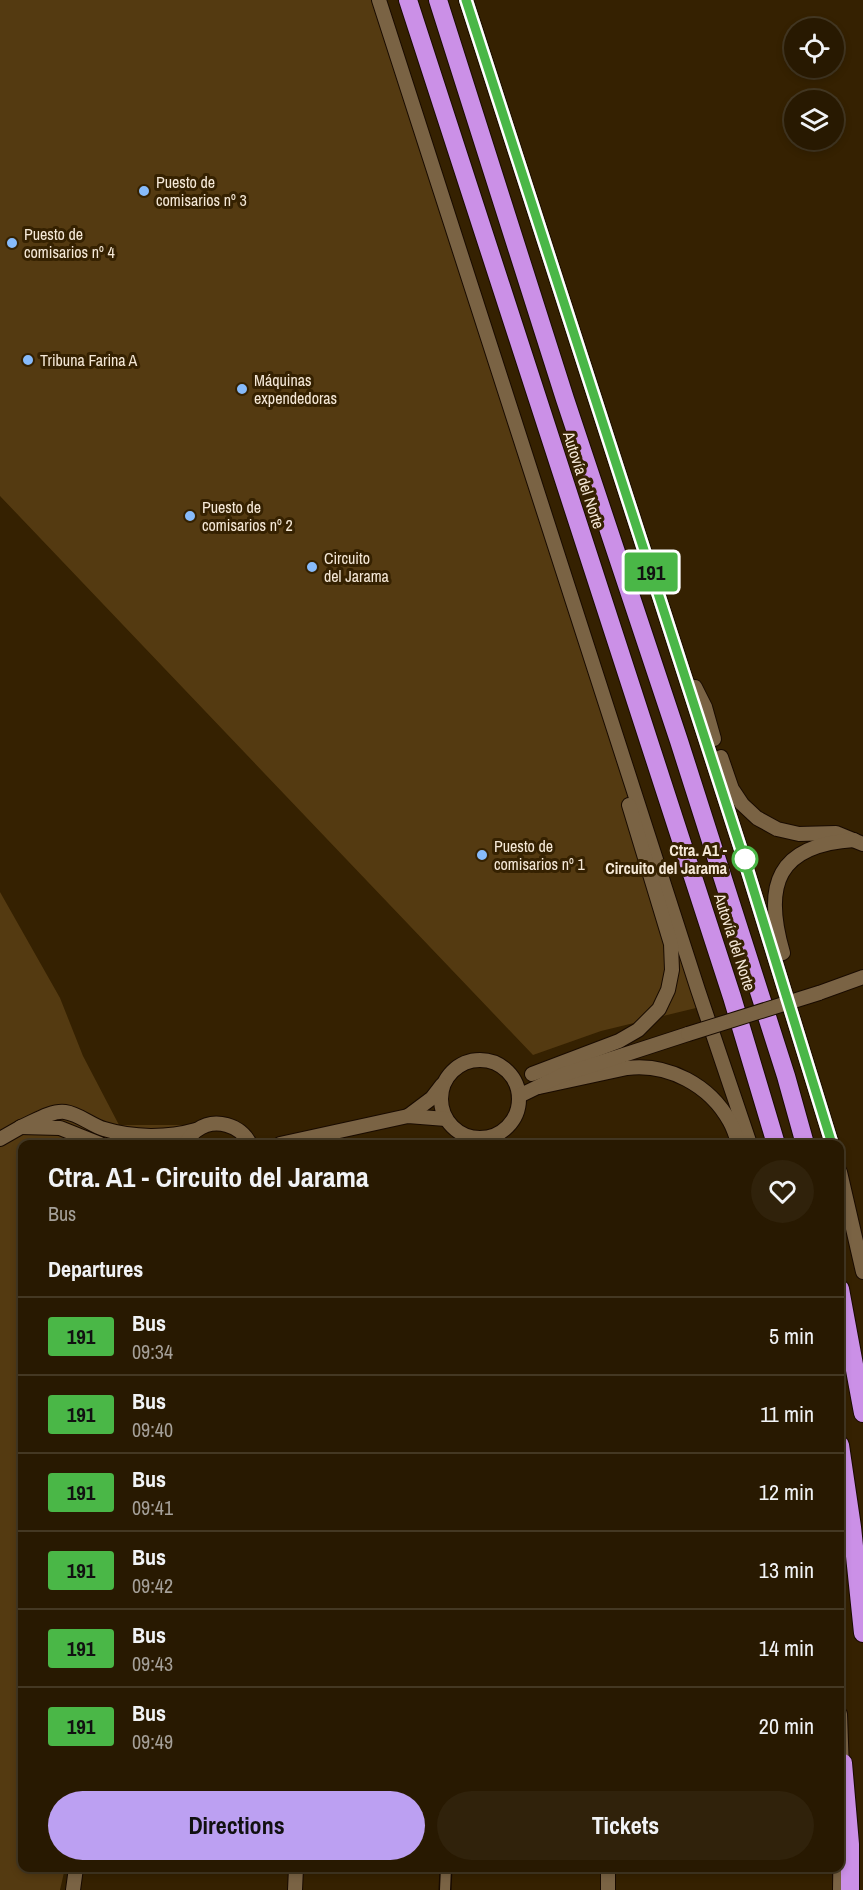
<!DOCTYPE html>
<meta charset="utf-8">
<style>
:root{--surface:#281901;--page:#30220b;--text:#f1f3f6;--muted:#a5a099;--line:#443823;--accent:#bca0f2}
body{margin:0;font-family:"Archivo Narrow",sans-serif;background:var(--page);color:var(--text);height:100vh;display:flex;flex-direction:column;font-size:22px;white-space:nowrap}
*{box-sizing:border-box;margin:0}
p{font-size:20px;color:var(--muted)}
.icon{flex:none;width:33px;height:33px;fill:none;stroke:currentColor;stroke-width:2;stroke-linecap:round;stroke-linejoin:round}
.map{position:relative;flex:1;overflow:hidden}
.details{position:absolute;left:18px;top:1140px;width:826px;height:732px;display:flex;flex-direction:column;background:var(--surface);border-radius:12px;box-shadow:0 3px 9px #0003,0 0 0 2px var(--line)}
.details>*{flex:none}
.badge{padding:0 12px;border-radius:4px;font-size:21px;line-height:39px}
.tools{position:absolute;left:784px;top:18px;display:grid;gap:12px}
.tools a{display:grid;place-items:center;width:60px;height:60px;border-radius:50%;background:var(--surface);box-shadow:0 3px 9px #0003,0 0 0 2px var(--line);font-size:30px}
.map>.badge{position:absolute;translate:-50% -50%;box-shadow:0 0 0 3px #fff}
h2{padding:0 30px;font-size:22px;line-height:54px}
.round{display:grid;place-items:center;flex:none;width:63px;height:63px;border-radius:32px;background:var(--page)}
.overview{display:flex;align-items:center;justify-content:space-between;height:102px;padding:0 30px}
h1{font-size:28px;font-weight:700;line-height:45px}
.cta{display:flex;gap:12px;margin-top:auto;padding:12px 30px}
.cta a{flex:1;height:69px;border-radius:36px;background:var(--accent);color:#111;font-size:24px;font-weight:700;line-height:69px;text-align:center}
.cta a+a{background:var(--page);color:var(--text)}
ul{padding:0;list-style:none}
li{display:flex;align-items:center;gap:18px;height:78px;padding:0 30px;border-top:2px solid var(--line)}
li div{flex:1}
li b{display:block;font-size:22px}
li em{font-style:normal}
li .badge{min-width:66px;font-weight:700;text-align:center}
.map>svg:first-child{display:block}
</style>
<div class="map">
<svg width="863" height="1890" viewBox="0 0 863 1890">
<rect width="100%" height="100%" fill="#352101"/>
<g fill="#543a11">
<path d="M 0,0 L 372,0 L 660,885 L 696,1008 L 601,1031 L 533,1055 L 0,496 Z"/>
<path d="M 0,892 L 60,998 L 83,1056 L 119,1125 L 183,1125 L 172,1144 L 22,1144 L 22,1868 L 65,1868 L 60,1890 L 0,1890 Z"/>
</g>
<g fill="none" stroke-linecap="round" stroke-linejoin="round">
<defs>
<path id="pedestrian" d="M 445,1890 L 446,1868"/>
<g id="minor">
<path d="M 379,0 L 698,990 L 750,1144"/>
<path d="M 466,0 L 744,859 L 832,1144"/>
<path d="M 695,687 L 705,707 L 714,739"/>
<path d="M 721,757 L 732,789 L 742,804 L 757,818 L 777,829 L 799,834 L 836,833 L 863,844"/>
<path d="M 783,953 C 763,885 777,845 854,840"/>
<path d="M 819,993 L 863,977"/>
<circle cx="480" cy="1099" r="39"/>
<path d="M 532,1074 L 619,1041 L 638,1030 L 659,1009 L 668,990 L 672,970 L 671,944 L 629,805"/>
<path d="M 539,1087 L 627,1068 C 668,1063 710,1085 730,1122 C 734,1129 736,1137 739,1144"/>
<path d="M 519,1096 L 562,1075 L 688,1034"/>
<path d="M 408,1116 L 432,1098 L 442,1085"/>
<path d="M 0,1139 L 21,1127"/>
<path d="M 100,1144 L 60,1128 L 21,1127 C 33,1122 52,1110 65,1112 C 79,1114 91,1125 104,1129 C 133,1138 168,1138 196,1130"/>
<path d="M 185,1144 C 188,1140 192,1133 197,1130 C 215,1117 241,1125 250,1144"/>
<path d="M 280,1144 L 408,1116 L 446,1119"/>
<path d="M 840,1172 L 863,1272"/>
<path d="M 840,1714 L 842,1771"/>
<path d="M 73,1890 L 76,1868"/>
<path d="M 295,1890 L 296,1868"/>
<path d="M 608,1890 L 608,1868"/>
<path d="M 840,1890 L 841,1823"/>
</g>
<g id="motorway">
<path d="M 408,0 L 732,997 L 776,1144"/>
<path d="M 438,0 L 565,399 L 679,741 L 786,1076 L 805,1144"/>
<path d="M 840,1289 L 863,1413"/>
<path d="M 840,1445 L 852,1527 L 863,1633"/>
<path d="M 843,1763 L 850,1844 L 850,1890"/>
</g>
</defs>
<use href="#pedestrian" stroke="#190b00" stroke-width="13"/>
<use href="#minor" stroke="#190b00" stroke-width="16"/>
<use href="#motorway" stroke="#190b00" stroke-width="20"/>
<use href="#pedestrian" stroke="#7a6344" stroke-width="10"/>
<use href="#minor" stroke="#7a6344" stroke-width="14"/>
<use href="#motorway" stroke="#cb90e7" stroke-width="18"/>
<defs>
<path id="minor-bridge" d="M 688,1034 L 819,993"/>
</defs>
<use href="#minor-bridge" stroke="#190b00" stroke-width="16" stroke-linecap="butt"/>
<use href="#minor-bridge" stroke="#7a6344" stroke-width="14"/>
</g>
<g fill="none" stroke-linecap="round" stroke-linejoin="round">
<defs>
<path id="line" d="M 466,0 L 744,859 L 832,1144"/>
</defs>
<use href="#line" stroke="#fff" stroke-width="14"/>
<use href="#line" stroke="#4ab747" stroke-width="9"/>
</g>
<g fill="#87bbfb" stroke="#352101" stroke-width="2">
<circle cx="144" cy="191" r="6"/>
<circle cx="12" cy="243" r="6"/>
<circle cx="28" cy="360" r="6"/>
<circle cx="242" cy="389" r="6"/>
<circle cx="190" cy="516" r="6"/>
<circle cx="312" cy="567" r="6"/>
<circle cx="482" cy="855" r="6"/>
</g>
<circle fill="#fff" stroke="#4ab747" stroke-width="3" cx="745" cy="859" r="12"/>
<g text-anchor="middle" stroke-width="6" stroke-linejoin="round" paint-order="stroke">
<g font-size="16" fill="#f5e8d7" stroke="#352101" text-anchor="start">
<text x="156" y="188">Puesto de<tspan x="156" dy="18">comisarios nº 3</tspan></text>
<text x="24" y="240">Puesto de<tspan x="24" dy="18">comisarios nº 4</tspan></text>
<text x="40" y="366">Tribuna Farina A</text>
<text x="254" y="386">Máquinas<tspan x="254" dy="18">expendedoras</tspan></text>
<text x="202" y="513">Puesto de<tspan x="202" dy="18">comisarios nº 2</tspan></text>
<text x="324" y="564">Circuito<tspan x="324" dy="18">del Jarama</tspan></text>
<text x="494" y="852">Puesto de<tspan x="494" dy="18">comisarios nº 1</tspan></text>
</g>
<g font-size="16" fill="#f5e8d7" stroke="#352101">
<text transform="translate(584 480) rotate(72)" y="6">Autovía del Norte</text>
<text transform="translate(735 942) rotate(72)" y="6">Autovía del Norte</text>
</g>
<g font-size="16" font-weight="bold" fill="#f5e8d7" stroke="#352101" text-anchor="end">
<text x="727" y="856">Ctra. A1 -<tspan x="727" dy="18">Circuito del Jarama</tspan></text>
</g>
</g>
</svg>
<div class="tools">
<a><svg class="icon" aria-label="locate" viewBox="0 0 24 24"><circle cx="12" cy="12" r="6"/><path d="M12 2v4M12 18v4M2 12h4M18 12h4"/></svg></a>
<a><svg class="icon" aria-label="layers" viewBox="0 0 24 24"><path d="M12 4l9 5-9 5-9-5zM3 14l9 5 9-5"/></svg></a>
</div>
<b class="badge" style="left:651px;top:572px;background:#4ab747;color:#111">191</b>
<section class="details">
<div class="overview"><div><h1>Ctra. A1 - Circuito del Jarama</h1><p>Bus</p></div><a class="round"><svg class="icon" aria-label="heart" viewBox="0 0 24 24"><path d="M12 20l-8-8c-3-5 5-10 8-4 3-6 11-1 8 4z"/></svg></a></div>
<h2>Departures</h2>
<ul>
<li><span class="badge" style="background:#4ab747;color:#111">191</span><div><b>Bus</b><p>09:34</p></div><em>5 min</em></li>
<li><span class="badge" style="background:#4ab747;color:#111">191</span><div><b>Bus</b><p>09:40</p></div><em>11 min</em></li>
<li><span class="badge" style="background:#4ab747;color:#111">191</span><div><b>Bus</b><p>09:41</p></div><em>12 min</em></li>
<li><span class="badge" style="background:#4ab747;color:#111">191</span><div><b>Bus</b><p>09:42</p></div><em>13 min</em></li>
<li><span class="badge" style="background:#4ab747;color:#111">191</span><div><b>Bus</b><p>09:43</p></div><em>14 min</em></li>
<li><span class="badge" style="background:#4ab747;color:#111">191</span><div><b>Bus</b><p>09:49</p></div><em>20 min</em></li>
</ul>
<div class="cta"><a>Directions</a><a>Tickets</a></div>
</section>
</div>
